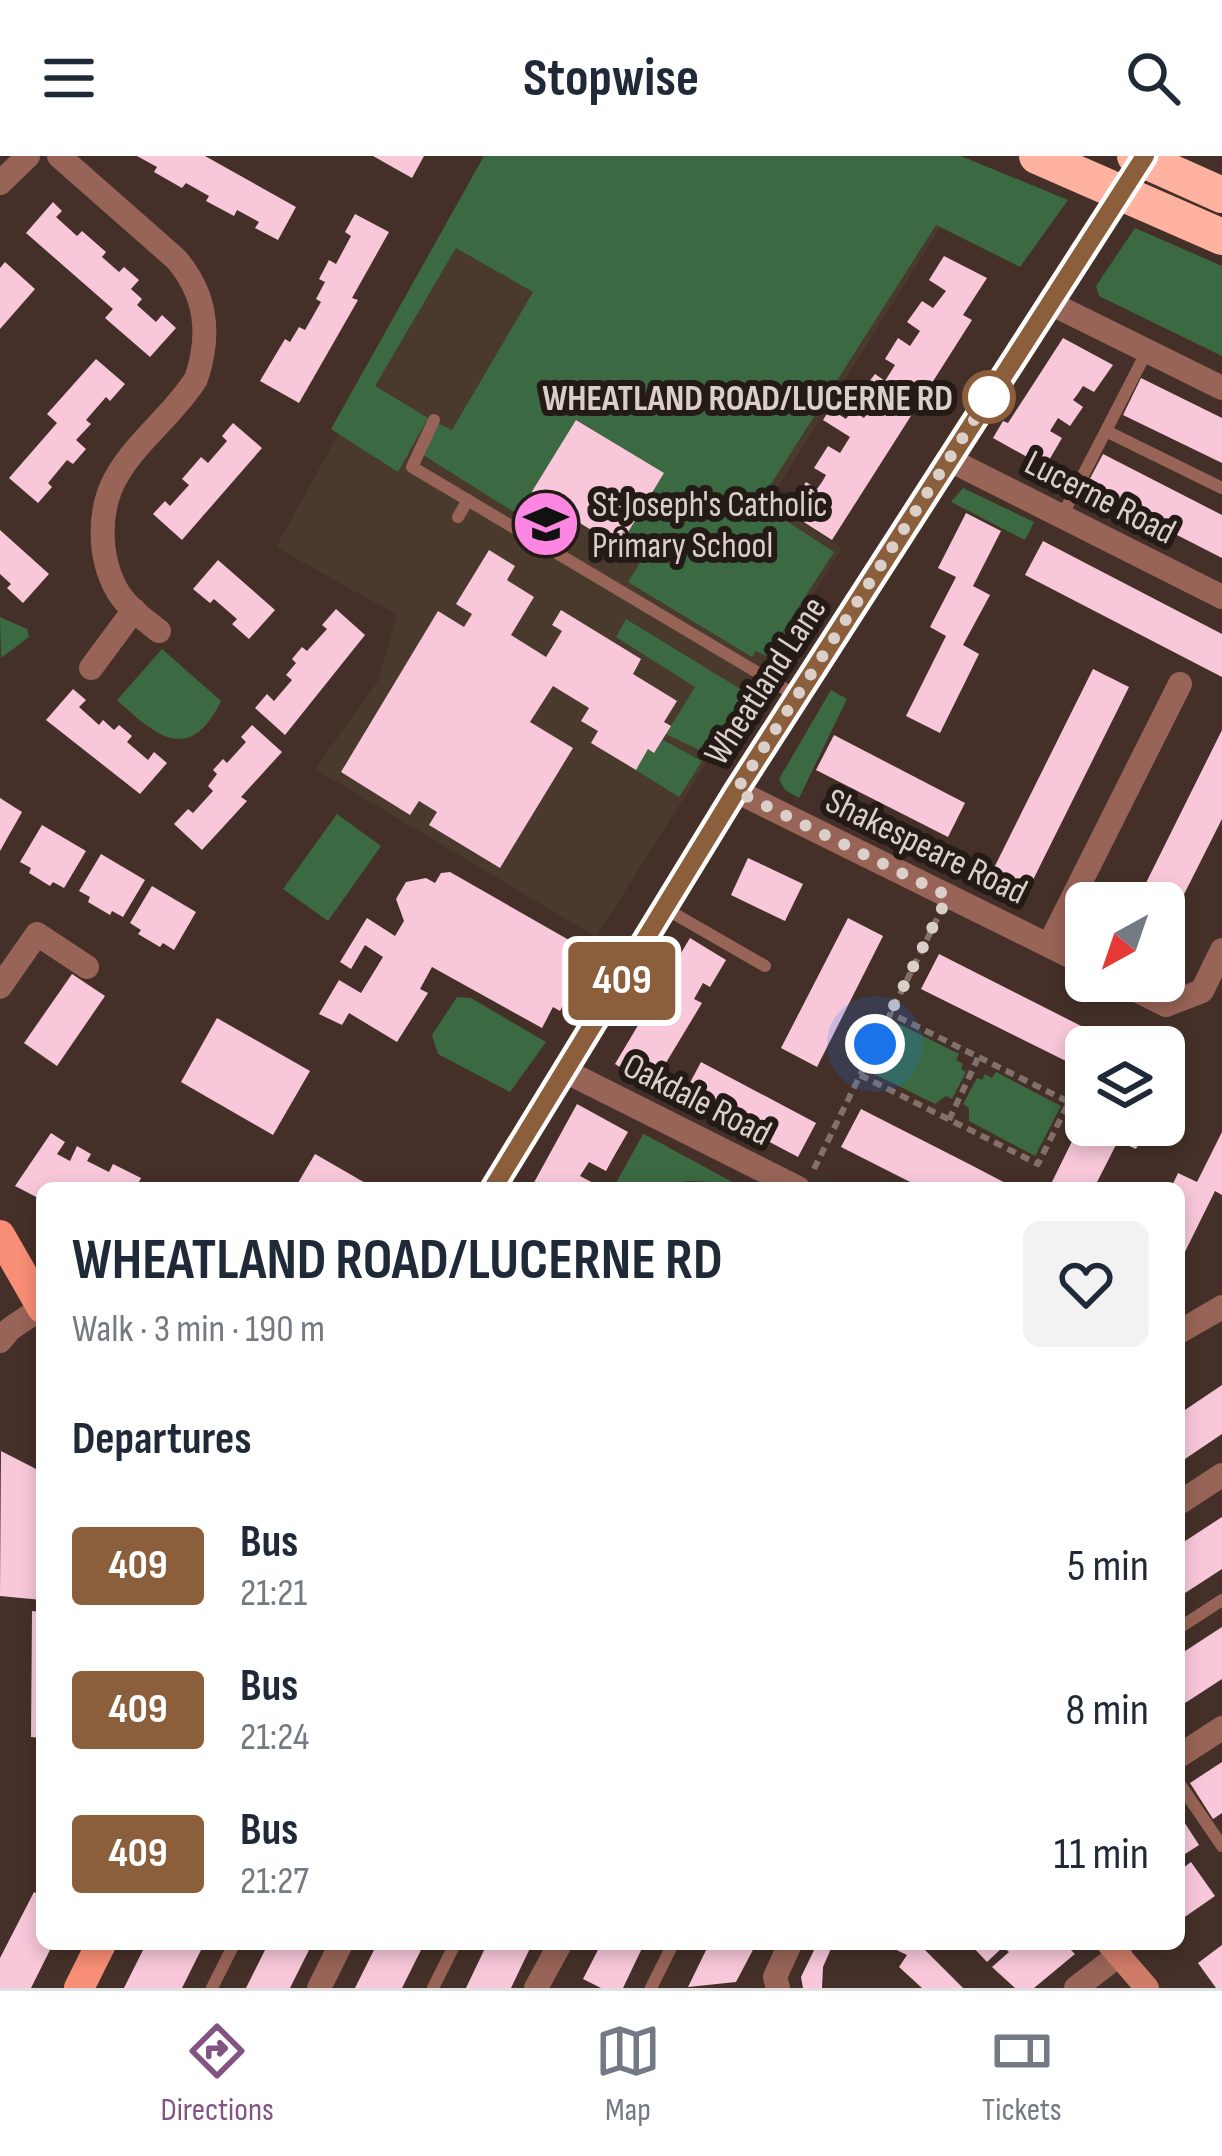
<!DOCTYPE html>
<meta charset="utf-8">
<style>
:root{--surface:#fff;--page:#f2f2f3;--text:#1f2937;--muted:#747a83;--line:#e0e1e3;--accent:#835384}
body{margin:0;font-family:"Sofia Sans Condensed",sans-serif;background:var(--page);color:var(--text);height:100vh;display:flex;flex-direction:column;font-size:45px;white-space:nowrap}
*{box-sizing:border-box;margin:0}
p{font-size:39px;color:var(--muted)}
.icon{flex:none;width:66px;height:66px;fill:none;stroke:currentColor;stroke-width:2;stroke-linecap:round;stroke-linejoin:round}
.map{position:relative;flex:1;overflow:hidden}
.panel{position:absolute;left:36px;top:1026px;width:1149px;height:768px;display:flex;flex-direction:column;background:var(--surface);border-radius:18px;box-shadow:0 6px 18px #0003}
.panel>*{flex:none}
.badge{padding:0 24px;border-radius:9px;font-size:42px;line-height:78px}
.needle{width:78px;rotate:220deg}
.buttons{position:absolute;left:1065px;top:726px;display:grid;gap:24px}
.buttons a{display:grid;place-items:center;width:120px;height:120px;border-radius:18px;background:var(--surface);box-shadow:0 6px 18px #0003;font-size:60px}
.you{position:absolute;width:60px;height:60px;margin:-30px;border:9px solid #fff;border-radius:50%;background:#1a73e8;box-shadow:0 0 0 18px #1a73e833}
.map>.badge{position:absolute;translate:-50% -50%;box-shadow:0 0 0 6px #fff}
h2{padding:0 36px;font-size:45px;line-height:108px}
.round{display:grid;place-items:center;flex:none;width:126px;height:126px;border-radius:18px;background:var(--page)}
.summary{display:flex;align-items:center;justify-content:space-between;height:204px;padding:0 36px}
h1{font-size:57px;font-weight:700;line-height:90px}
ul{padding:0;list-style:none}
li{display:flex;align-items:center;gap:36px;height:144px;padding:0 36px}
li div{flex:1}
li b{display:block;font-size:45px}
li em{font-style:normal}
li .badge{min-width:132px;font-weight:700;text-align:center}
header{display:flex;justify-content:space-between;align-items:center;height:156px;padding:0 36px;background:var(--surface);font-size:54px;font-weight:700}
.tab-bar{display:flex;justify-content:space-around;align-items:center;height:168px;border-top:3px solid var(--line);background:var(--surface);font-size:33px;color:var(--muted)}
.tab-bar a{display:grid;justify-items:center;gap:6px}
.tab-bar .current{color:var(--accent)}
.map>svg:first-child{display:block}
</style>
<header><svg class="icon" aria-label="menu" viewBox="0 0 24 24"><path d="M4 6h16M4 12h16M4 18h16"/></svg>Stopwise<svg class="icon" aria-label="search" viewBox="0 0 24 24"><circle cx="10" cy="10" r="6"/><path d="M15 15l6 6"/></svg></header>
<div class="map">
<svg width="1222" height="1832" viewBox="0 0 1222 1832">
<rect width="100%" height="100%" fill="#443028"/>
<path fill="#493a2d" d="M 492,0 L 946,62 L 769,345 L 842,392 L 596,781 L 315,613 L 378,525 L 397,459 L 276,391 Z"/>
<g fill="#3b6941">
<path d="M 484,0 L 961,0 L 1068,44 L 1020,111 L 936,69 L 759,347 L 834,396 L 767,500 L 756,495 L 752,501 L 628,426 L 650,391 L 628,376 L 663,317 L 577,264 L 517,358 L 420,297 L 438,267 L 452,274 L 533,136 L 456,92 L 375,230 L 428,262 L 398,316 L 331,273 Z"/>
<path d="M 1135,72 L 1222,110 L 1222,200 L 1099,140 L 1096,130 Z"/>
<path d="M 963,332 L 1034,366 L 1025,384 L 951,346 Z"/>
<path d="M 0,461 L 27,473 L 29,481 L 1,502 Z"/>
<path d="M 626,463 L 747,537 L 707,598 L 666,578 L 695,531 L 616,481 Z"/>
<path d="M 162,493 L 221,545 C 189,610 155,579 117,544 Z"/>
<path d="M 831,534 L 847,543 L 799,642 L 785,634 L 779,623 Z"/>
<path d="M 663,584 L 702,605 L 679,641 L 636,614 L 648,593 L 654,596 Z"/>
<path d="M 337,658 L 381,690 L 328,765 L 283,733 Z"/>
<path d="M 457,841 L 471,842 L 546,886 L 510,936 L 438,898 L 432,879 Z"/>
<path d="M 893,865 L 959,898 L 956,904 L 963,908 L 961,913 L 966,916 L 952,943 L 946,940 L 935,948 L 868,915 Z"/>
<path d="M 996,916 L 1061,950 L 1035,1000 L 969,965 L 969,952 L 963,948 L 977,922 L 982,924 L 985,918 L 992,922 Z"/>
<path d="M 643,978 L 644,978 L 734,1027 L 689,1025 L 635,1032 L 615,1029 Z"/>
</g>
<g fill="#f8c8da">
<path d="M 137,0 L 205,0 L 296,51 L 278,84 L 255,72 L 259,66 L 237,54 L 234,60 L 206,45 L 209,40 L 186,27 L 182,32 L 154,16 L 157,11 Z"/>
<path d="M 373,0 L 424,0 L 412,22 Z"/>
<path d="M 53,46 L 62,55 L 56,61 L 77,80 L 82,75 L 106,96 L 102,101 L 119,116 L 124,111 L 139,124 L 131,133 L 142,143 L 137,149 L 156,166 L 162,159 L 176,172 L 150,201 L 105,162 L 113,153 L 26,77 Z"/>
<path d="M 355,58 L 389,76 L 352,142 L 358,144 L 299,247 L 260,225 L 285,183 L 290,186 L 299,171 L 305,174 L 321,146 L 316,143 L 325,126 L 319,123 L 329,104 L 336,108 L 351,80 L 345,76 Z"/>
<path d="M 944,100 L 987,122 L 963,159 L 972,164 L 832,384 L 799,363 L 804,354 L 793,347 L 806,326 L 817,333 L 822,326 L 826,319 L 814,312 L 828,290 L 840,297 L 850,281 L 823,264 L 830,253 L 846,263 L 852,254 L 864,262 L 874,246 L 861,238 L 868,227 L 875,218 L 885,225 L 895,209 L 885,203 L 898,182 L 910,190 L 920,175 L 907,166 L 922,145 L 933,152 L 946,135 L 929,124 Z"/>
<path d="M 5,106 L 35,133 L 0,173 L 0,112 Z"/>
<path d="M 1063,182 L 1113,209 L 1094,236 L 1083,230 L 1077,239 L 1073,244 L 1083,251 L 1070,270 L 1058,262 L 1050,275 L 1062,282 L 1045,311 L 993,282 L 1003,265 L 1008,267 Z"/>
<path d="M 96,203 L 125,228 L 110,245 L 106,241 L 86,264 L 91,268 L 76,284 L 86,293 L 73,308 L 67,304 L 48,327 L 52,331 L 38,347 L 9,322 L 57,267 L 47,258 Z"/>
<path d="M 1141,222 L 1222,262 L 1222,307 L 1123,259 Z"/>
<path d="M 576,264 L 664,317 L 619,391 L 531,337 Z"/>
<path d="M 233,267 L 262,292 L 182,384 L 153,358 L 165,345 L 170,350 L 189,329 L 182,323 L 201,301 L 208,307 L 227,285 L 222,280 Z"/>
<path d="M 1103,298 L 1222,359 L 1222,402 L 1085,332 Z"/>
<path d="M 966,357 L 1001,375 L 973,430 L 990,439 L 963,489 L 979,498 L 940,577 L 906,560 L 946,480 L 930,471 L 956,421 L 938,412 Z"/>
<path d="M 0,374 L 49,418 L 23,447 L 7,432 L 11,428 L 0,418 Z"/>
<path d="M 1043,385 L 1222,478 L 1222,521 L 1025,419 Z"/>
<path d="M 489,394 L 515,410 L 507,424 L 534,441 L 511,479 L 546,501 L 562,475 L 552,469 L 561,454 L 641,503 L 633,518 L 677,545 L 664,566 L 671,570 L 654,597 L 648,593 L 636,614 L 591,587 L 598,575 L 581,565 L 589,552 L 553,530 L 530,566 L 573,592 L 500,712 L 429,669 L 437,656 L 419,645 L 410,659 L 341,616 L 438,455 L 464,471 L 472,458 L 456,448 Z"/>
<path d="M 218,404 L 275,454 L 249,483 L 232,468 L 237,463 L 214,443 L 210,447 L 193,433 Z"/>
<path d="M 336,453 L 365,479 L 285,579 L 255,552 L 267,538 L 274,545 L 292,524 L 286,519 L 296,507 L 292,503 L 302,491 L 307,495 L 327,473 L 322,469 Z"/>
<path d="M 1093,513 L 1129,531 L 1020,750 L 984,732 Z"/>
<path d="M 73,533 L 86,544 L 79,551 L 99,569 L 103,564 L 114,574 L 119,569 L 132,580 L 127,586 L 148,604 L 154,596 L 167,607 L 140,638 L 46,564 Z"/>
<path d="M 252,569 L 282,596 L 241,641 L 247,645 L 202,694 L 174,668 L 188,653 L 193,657 L 213,635 L 208,630 L 217,618 L 213,614 L 223,603 L 227,607 L 246,586 L 241,581 Z"/>
<path d="M 1222,574 L 1222,663 L 1164,778 L 1164,747 L 1136,747 Z"/>
<path d="M 834,579 L 965,647 L 948,681 L 816,614 Z"/>
<path d="M 0,642 L 22,656 L 0,695 Z"/>
<path d="M 42,669 L 86,695 L 64,732 L 53,726 L 50,730 L 29,717 L 31,712 L 20,706 Z"/>
<path d="M 101,698 L 145,724 L 123,761 L 112,755 L 110,759 L 88,746 L 90,741 L 79,735 Z"/>
<path d="M 748,702 L 803,728 L 785,765 L 731,739 Z"/>
<path d="M 450,716 L 583,792 L 580,812 L 583,814 L 560,855 L 553,851 L 542,872 L 432,811 L 420,833 L 428,837 L 397,886 L 349,857 L 342,869 L 319,858 L 339,824 L 361,837 L 383,801 L 365,789 L 351,813 L 340,806 L 367,762 L 395,780 L 404,765 L 396,743 L 406,726 L 426,722 L 435,727 L 441,717 Z"/>
<path d="M 152,730 L 196,756 L 174,794 L 163,787 L 160,791 L 138,778 L 141,774 L 130,767 Z"/>
<path d="M 848,762 L 883,780 L 817,911 L 781,892 Z"/>
<path d="M 690,782 L 726,804 L 710,831 L 703,827 L 694,843 L 702,847 L 652,930 L 615,908 Z"/>
<path d="M 939,798 L 1097,878 L 1091,891 L 1086,891 L 1080,912 L 921,833 Z"/>
<path d="M 72,818 L 105,840 L 57,910 L 24,887 Z"/>
<path d="M 217,862 L 310,915 L 273,979 L 181,926 Z"/>
<path d="M 701,906 L 816,967 L 798,1001 L 683,940 Z"/>
<path d="M 577,948 L 628,976 L 613,1002 L 606,1015 L 589,1006 L 580,1020 L 595,1028 L 593,1032 L 531,1032 Z"/>
<path d="M 861,953 L 971,1009 L 1015,1032 L 922,1032 L 841,991 Z"/>
<path d="M 1081,967 L 1101,977 L 1104,969 L 1148,969 L 1136,993 L 1118,985 L 1094,1032 L 1049,1032 Z"/>
<path d="M 1222,976 L 1222,1039 L 1215,1035 L 1179,1108 L 1179,1032 L 1171,1032 L 1178,1017 L 1197,1026 Z"/>
<path d="M 51,977 L 65,986 L 57,998 L 70,1005 L 77,990 L 91,998 L 87,1005 L 109,1016 L 113,1008 L 141,1022 L 136,1032 L 42,1032 L 42,1044 L 15,1030 Z"/>
<path d="M 315,998 L 374,1032 L 295,1032 Z"/>
<path d="M 1222,1229 L 1222,1278 L 1179,1307 L 1179,1258 Z"/>
<path d="M 1,1295 L 42,1316 L 42,1444 L 0,1440 Z"/>
<path d="M 1222,1361 L 1222,1413 L 1179,1441 L 1179,1389 Z"/>
<path d="M 32,1455 L 42,1456 L 42,1582 L 31,1581 Z"/>
<path d="M 1222,1471 L 1222,1523 L 1179,1551 L 1179,1499 Z"/>
<path d="M 1222,1606 L 1222,1657 L 1213,1663 L 1190,1627 Z"/>
<path d="M 1179,1658 L 1199,1689 L 1179,1702 Z"/>
<path d="M 1191,1706 L 1215,1740 L 1179,1765 L 1179,1715 Z"/>
<path d="M 34,1736 L 42,1740 L 42,1788 L 53,1788 L 31,1832 L 0,1832 L 0,1802 Z"/>
<path d="M 146,1788 L 204,1788 L 182,1832 L 124,1832 Z"/>
<path d="M 268,1788 L 312,1788 L 290,1832 L 246,1832 Z"/>
<path d="M 377,1788 L 424,1788 L 402,1832 L 355,1832 Z"/>
<path d="M 487,1788 L 532,1788 L 511,1832 L 466,1832 Z"/>
<path d="M 601,1788 L 644,1788 L 623,1832 L 601,1832 L 583,1823 Z"/>
<path d="M 709,1788 L 756,1788 L 736,1826 L 688,1831 Z"/>
<path d="M 817,1788 L 833,1788 L 823,1811 L 822,1832 L 803,1832 L 801,1821 Z"/>
<path d="M 884,1788 L 919,1788 L 963,1832 L 922,1832 L 899,1811 L 907,1799 Z"/>
<path d="M 970,1788 L 1065,1788 L 1075,1798 L 1034,1832 L 1015,1832 L 992,1811 L 1009,1796 L 1003,1791 L 987,1806 Z"/>
<path d="M 1222,1789 L 1222,1832 L 1216,1832 L 1198,1807 Z"/>
</g>
<g fill="none" stroke-linecap="round" stroke-linejoin="round">
<g stroke="#82716a" stroke-width="6" stroke-dasharray="9 6" stroke-linecap="butt">
<path d="M 860,919 L 1038,1008 L 1069,946 L 890,857"/>
<path d="M 949,964 L 978,902"/>
<path d="M 814,1013 L 938,761"/>
</g>
<g stroke="#986457" stroke-width="12">
<path d="M 434,264 L 412,311 L 797,540"/>
<path d="M 1106,275 L 1222,332"/>
<path d="M 1062,360 L 1147,195"/>
<path d="M 458,361 L 468,344"/>
<path d="M 666,753 L 765,810"/>
<path d="M 1179,1472 L 1222,1444"/>
<path d="M 1179,1627 L 1222,1690"/>
<path d="M 212,1832 L 234,1788"/>
<path d="M 433,1832 L 455,1788"/>
<path d="M 651,1832 L 673,1788"/>
</g>
<g stroke="#986457" stroke-width="24">
<path d="M 59,0 L 176,103 C 207,139 211,179 196,223 C 174,258 139,283 118,318 C 97,352 98,402 118,436 C 128,452 145,464 159,475"/>
<path d="M 0,27 L 28,0"/>
<path d="M 1050,147 L 1222,232"/>
<path d="M 948,303 L 1222,441"/>
<path d="M 91,512 L 134,454"/>
<path d="M 736,635 L 1086,808"/>
<path d="M 1049,789 L 1180,528"/>
<path d="M 1118,825 L 1166,849 L 1202,835 L 1222,794"/>
<path d="M 0,831 L 37,778 L 87,811"/>
<path d="M 567,916 L 798,1032"/>
<path d="M 1179,1176 L 1222,1151"/>
<path d="M 0,1185 L 10,1173 L 41,1152"/>
<path d="M 1179,1347 L 1222,1319"/>
<path d="M 1179,1600 L 1222,1572"/>
<path d="M 319,1832 L 341,1788"/>
<path d="M 536,1832 L 560,1788"/>
<path d="M 778,1832 L 775,1821 L 790,1788"/>
<path d="M 1076,1832 L 1120,1798"/>
</g>
<g stroke="#ce7c68" stroke-width="24">
<path d="M 493,1032 L 736,635 L 1059,133"/>
<path d="M 1109,1788 L 1147,1832"/>
</g>
<g stroke="#f88e75" stroke-width="30">
<path d="M 0,1079 L 42,1152"/>
<path d="M 79,1832 L 101,1788"/>
</g>
<g stroke="#feb29f" stroke-width="36">
<path d="M 1037,0 L 1222,81"/>
<path d="M 1135,0 L 1222,39"/>
</g>
<path stroke="#ce7c68" stroke-width="24" d="M 1059,133 L 1145,0"/>
</g>
<g fill="none" stroke-linecap="round" stroke-linejoin="round">
<defs>
<path id="line" d="M 493,1032 L 736,635 L 1145,0"/>
</defs>
<use href="#line" stroke="#fff" stroke-width="27"/>
<use href="#line" stroke="#8b5e3c" stroke-width="18"/>
<path stroke="#dbcfc9" stroke-width="12" stroke-dasharray="0 21.6" d="M 875,888 L 948,740 L 736,635 L 999,225 L 989,241"/>
</g>
<defs>
<symbol id="school-disc" viewBox="-11 -11 22 22"><circle r="9.5" fill="#fd86e2" stroke="#241b17"/><path d="M0-5L7-2L0 1L-7-2ZM-4 1L0 2.5L4 1V4Q0 6-4 4Z" fill="#111"/></symbol>
</defs>
<g fill-rule="evenodd">
<use href="#school-disc" x="508" y="330" width="76" height="76"/>
</g>
<circle fill="#fff" stroke="#8b5e3c" stroke-width="6" cx="989" cy="241" r="24"/>
<g text-anchor="middle" stroke-width="12" stroke-linejoin="round" paint-order="stroke">
<g font-size="36" font-weight="bold" fill="#dbcfc9" stroke="#241b17" text-anchor="end">
<text x="953" y="254">WHEATLAND ROAD/LUCERNE RD</text>
</g>
<g font-size="36" fill="#dbcfc9" stroke="#241b17">
<text transform="translate(1101 340) rotate(27)" y="13">Lucerne Road</text>
<text transform="translate(764 524) rotate(-57)" y="13">Wheatland Lane</text>
<text transform="translate(927 689) rotate(26)" y="13">Shakespeare Road</text>
<text transform="translate(698 942) rotate(27)" y="13">Oakdale Road</text>
</g>
<g font-size="36" fill="#dbcfc9" stroke="#241b17" text-anchor="start">
<text x="592" y="360">St Joseph's Catholic<tspan x="592" dy="41">Primary School</tspan></text>
</g>
</g>
</svg>
<div class="buttons">
<a><svg class="needle" viewBox="-14 -14 28 28"><path d="M0-13l5 13h-10z" fill="#e53935"/><path d="M0 13l5-13h-10z" fill="#747a83"/></svg></a>
<a><svg class="icon" aria-label="layers" viewBox="0 0 24 24"><path d="M12 4l9 5-9 5-9-5zM3 14l9 5 9-5"/></svg></a>
</div>
<div class="you" style="left:875px;top:888px"></div>
<b class="badge" style="left:622px;top:825px;background:#8b5e3c;color:#fff">409</b>
<section class="panel">
<div class="summary"><div><h1>WHEATLAND ROAD/LUCERNE RD</h1><p>Walk · 3 min · 190 m</p></div><a class="round"><svg class="icon" aria-label="heart" viewBox="0 0 24 24"><path d="M12 20l-8-8c-3-5 5-10 8-4 3-6 11-1 8 4z"/></svg></a></div>
<h2>Departures</h2>
<ul>
<li><span class="badge" style="background:#8b5e3c;color:#fff">409</span><div><b>Bus</b><p>21:21</p></div><em>5 min</em></li>
<li><span class="badge" style="background:#8b5e3c;color:#fff">409</span><div><b>Bus</b><p>21:24</p></div><em>8 min</em></li>
<li><span class="badge" style="background:#8b5e3c;color:#fff">409</span><div><b>Bus</b><p>21:27</p></div><em>11 min</em></li>
</ul>
</section>
</div>
<nav class="tab-bar">
<a class="current"><svg class="icon" aria-label="directions" viewBox="0 0 24 24"><path d="M12 3l9 9-9 9-9-9zM9 14v-3h6M13 9l2 2-2 2"/></svg>Directions</a>
<a><svg class="icon" aria-label="map" viewBox="0 0 24 24"><path d="M3 6l6-2 6 2 6-2v14l-6 2-6-2-6 2zM9 4v14M15 6v14"/></svg>Map</a>
<a><svg class="icon" aria-label="tickets" viewBox="0 0 24 24"><path d="M3 7h18v10H3zM15 7v10"/></svg>Tickets</a>
</nav>
